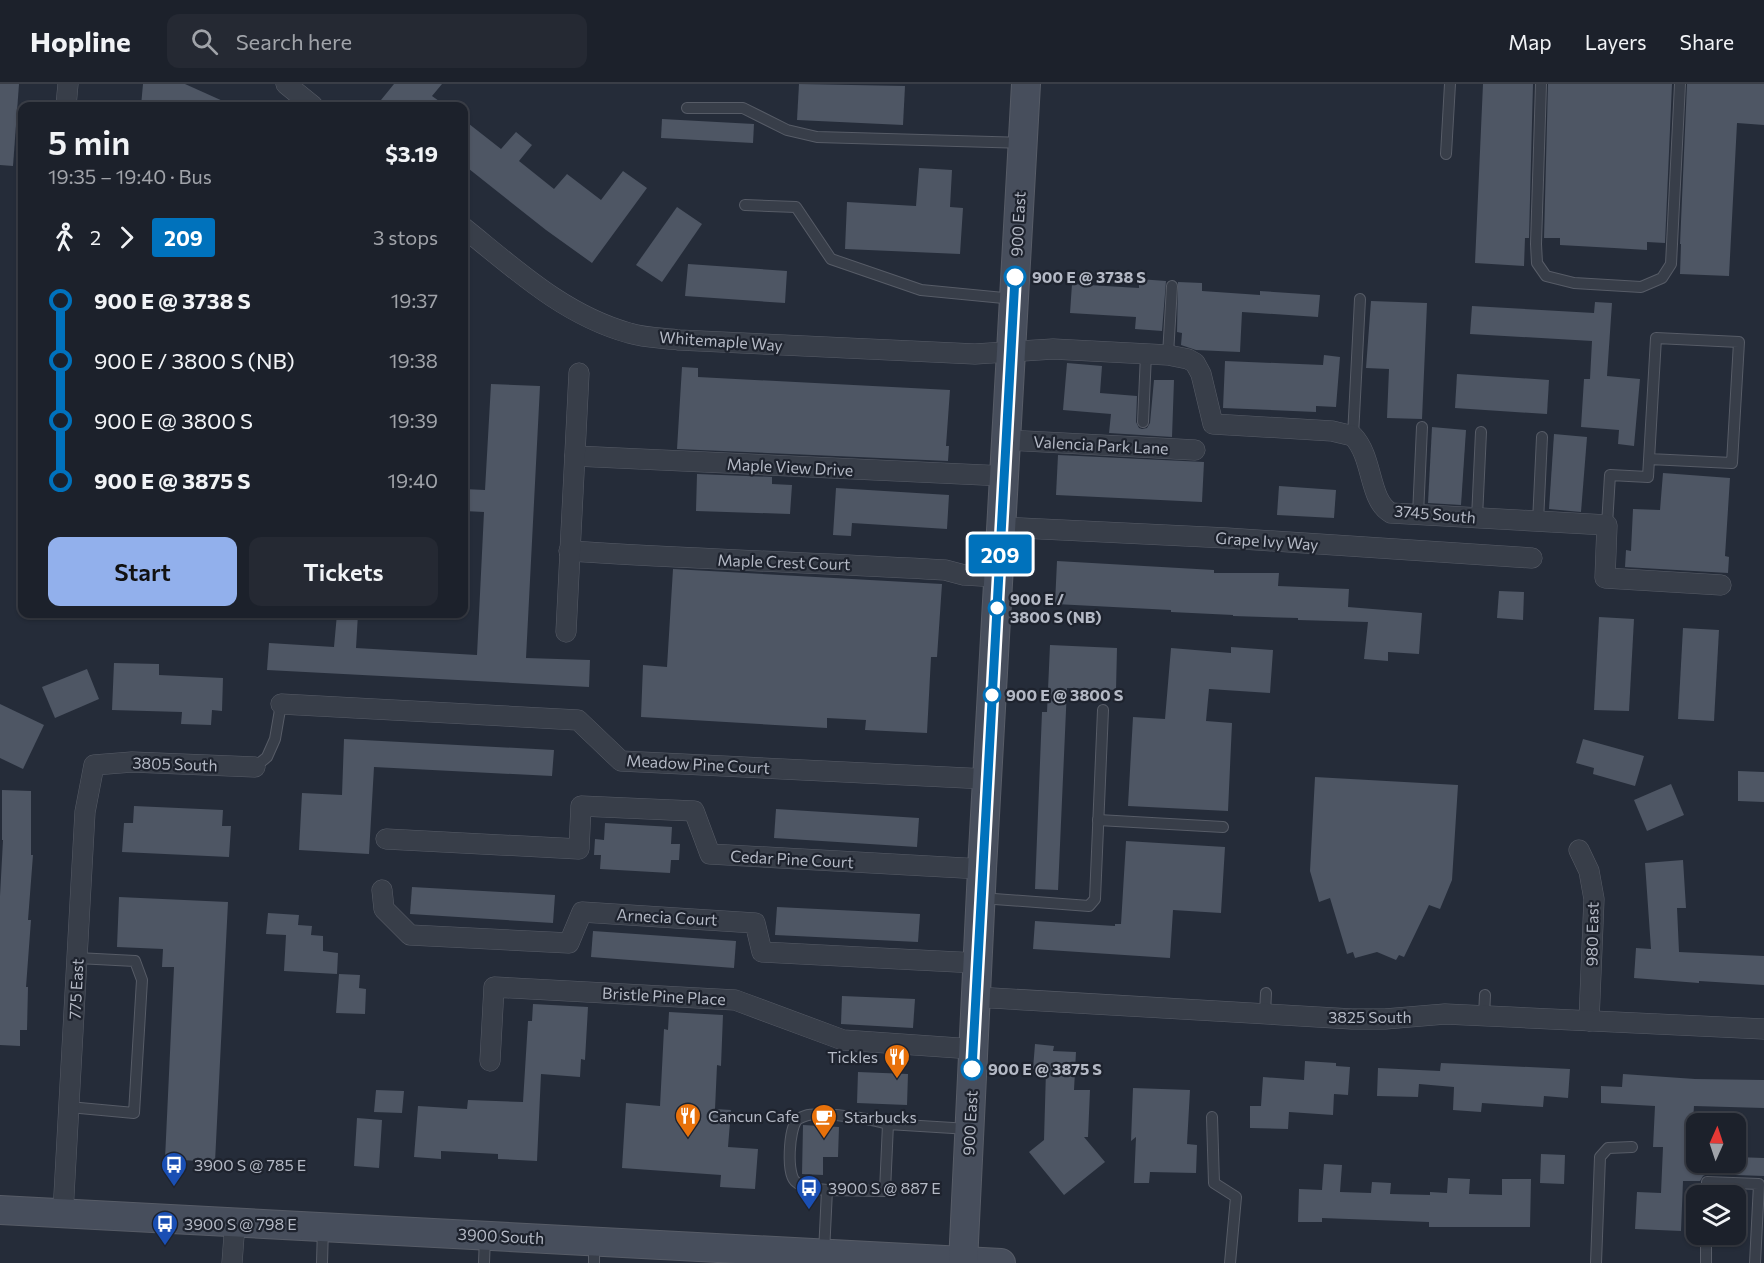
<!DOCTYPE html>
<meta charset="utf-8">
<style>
:root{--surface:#1c212b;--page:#252933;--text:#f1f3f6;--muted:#a0a3a9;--line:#3a3e47;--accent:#92b0ec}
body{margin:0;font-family:Commissioner,sans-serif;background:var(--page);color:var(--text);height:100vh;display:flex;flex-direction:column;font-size:22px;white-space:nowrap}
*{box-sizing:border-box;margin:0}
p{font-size:20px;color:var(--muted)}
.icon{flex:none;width:33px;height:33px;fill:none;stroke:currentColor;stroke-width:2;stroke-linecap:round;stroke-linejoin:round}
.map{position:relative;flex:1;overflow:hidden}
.details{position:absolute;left:18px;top:18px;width:450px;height:516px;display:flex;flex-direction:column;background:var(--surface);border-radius:12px;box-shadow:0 2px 4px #0004,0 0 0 2px var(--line)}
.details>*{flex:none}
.badge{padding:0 12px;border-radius:4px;font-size:21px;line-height:39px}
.needle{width:39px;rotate:3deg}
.fabs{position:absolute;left:1686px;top:1029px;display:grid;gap:12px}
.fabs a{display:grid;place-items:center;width:60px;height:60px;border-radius:12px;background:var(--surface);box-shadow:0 2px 4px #0004,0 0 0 2px var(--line);font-size:30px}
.map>.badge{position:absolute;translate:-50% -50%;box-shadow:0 0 0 3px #fff}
.legs{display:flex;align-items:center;gap:9px;height:66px;padding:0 30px;font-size:20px}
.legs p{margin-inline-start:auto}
.headline{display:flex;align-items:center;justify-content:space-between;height:102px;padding:0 30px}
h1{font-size:33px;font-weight:600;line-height:45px}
.action{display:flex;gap:12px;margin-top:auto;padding:12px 30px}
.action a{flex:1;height:69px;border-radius:12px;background:var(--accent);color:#111;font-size:24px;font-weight:600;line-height:69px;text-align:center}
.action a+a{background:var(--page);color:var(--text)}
ul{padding:0 30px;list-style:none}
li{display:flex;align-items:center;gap:21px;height:60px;font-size:22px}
li i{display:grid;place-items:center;width:9px;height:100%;margin:0 8px;background:currentColor}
li i::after{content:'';width:15px;height:15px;margin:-8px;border:4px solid;border-radius:50%;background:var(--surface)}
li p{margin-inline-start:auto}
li:first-child i{background:linear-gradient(#0000 50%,currentColor 0)}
li:last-child i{background:linear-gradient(currentColor 50%,#0000 0)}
header{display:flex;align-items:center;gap:36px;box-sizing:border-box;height:84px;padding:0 30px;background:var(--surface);border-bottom:2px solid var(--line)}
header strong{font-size:28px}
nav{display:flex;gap:33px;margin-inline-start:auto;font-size:21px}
.search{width:420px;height:54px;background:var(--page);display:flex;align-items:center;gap:15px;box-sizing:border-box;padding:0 21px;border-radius:12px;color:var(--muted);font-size:22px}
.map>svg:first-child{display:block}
</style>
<header>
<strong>Hopline</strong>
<div class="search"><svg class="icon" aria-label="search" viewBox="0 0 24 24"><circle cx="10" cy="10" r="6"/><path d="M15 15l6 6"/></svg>Search here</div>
<nav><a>Map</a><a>Layers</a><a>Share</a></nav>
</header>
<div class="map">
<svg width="1764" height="1179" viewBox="0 0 1764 1179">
<rect width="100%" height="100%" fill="#252c39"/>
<g fill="#4e5664">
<path d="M 0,0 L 19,0 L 13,82 L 0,81 Z"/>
<path d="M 143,0 L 185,0 L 234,22 L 141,22 Z"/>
<path d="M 394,0 L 442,0 L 432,12 L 446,22 L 389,22 L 381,16 Z"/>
<path d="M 799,0 L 905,2 L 903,41 L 797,36 Z"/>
<path d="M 1483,0 L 1533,0 L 1529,154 L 1525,154 L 1524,182 L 1475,179 Z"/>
<path d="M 1548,0 L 1672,0 L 1665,159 L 1647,158 L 1647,166 L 1614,164 L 1560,161 L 1560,154 L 1544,154 Z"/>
<path d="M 1687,0 L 1764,0 L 1764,41 L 1737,39 L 1729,192 L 1680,190 L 1681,160 L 1680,160 Z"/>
<path d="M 662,35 L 754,40 L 753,59 L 661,54 Z"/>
<path d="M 464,36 L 501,65 L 516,48 L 532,61 L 519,77 L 554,105 L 567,90 L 601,116 L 623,87 L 647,104 L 592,179 L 546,146 L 464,81 Z"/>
<path d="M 919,84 L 952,86 L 950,123 L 963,124 L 960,170 L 845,165 L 847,118 L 916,122 Z"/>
<path d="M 677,123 L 702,140 L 662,198 L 636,181 Z"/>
<path d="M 688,180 L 787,187 L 785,219 L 685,212 Z"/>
<path d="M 1139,195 L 1166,197 L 1162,247 L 1135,245 L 1136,233 L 1070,229 L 1072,200 L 1139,204 Z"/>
<path d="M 1178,198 L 1202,199 L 1202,207 L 1260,211 L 1260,207 L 1320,211 L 1318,233 L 1242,228 L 1240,268 L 1196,266 L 1181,261 L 1182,249 L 1177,248 Z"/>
<path d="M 1371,217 L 1427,219 L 1422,335 L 1387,334 L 1389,285 L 1366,284 Z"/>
<path d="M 1595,218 L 1612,219 L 1607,292 L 1640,295 L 1634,362 L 1618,360 L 1619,346 L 1581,343 L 1584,295 L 1590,295 L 1592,257 L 1470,250 L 1472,222 L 1594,229 Z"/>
<path d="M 1324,271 L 1340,273 L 1336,323 L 1316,322 L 1316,328 L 1223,324 L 1225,277 L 1323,281 Z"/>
<path d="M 1067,279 L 1102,282 L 1100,309 L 1137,312 L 1136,338 L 1139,344 L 1142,345 L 1147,344 L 1150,339 L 1154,296 L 1174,296 L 1172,353 L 1109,349 L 1111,330 L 1063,326 Z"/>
<path d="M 682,283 L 698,284 L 698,293 L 950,306 L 946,362 L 949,362 L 948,377 L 677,365 Z"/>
<path d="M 1457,290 L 1549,296 L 1547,330 L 1455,324 Z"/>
<path d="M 491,300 L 540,302 L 526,574 L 590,576 L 589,603 L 267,586 L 269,559 L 334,563 L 337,530 L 358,530 L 356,564 L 477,571 L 484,428 L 464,427 L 464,405 L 485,406 Z"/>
<path d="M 1432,343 L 1466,346 L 1461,421 L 1428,419 Z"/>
<path d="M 1554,350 L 1587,353 L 1581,428 L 1549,425 Z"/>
<path d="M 1058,371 L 1204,378 L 1202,418 L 1056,411 Z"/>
<path d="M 1663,389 L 1730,394 L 1725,472 L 1729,473 L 1728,489 L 1625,483 L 1626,466 L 1631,467 L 1633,425 L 1660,426 Z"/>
<path d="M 697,390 L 772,393 L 772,400 L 792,401 L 790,430 L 696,427 Z"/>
<path d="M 1279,402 L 1336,406 L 1334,434 L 1277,431 Z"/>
<path d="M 836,404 L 949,411 L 947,445 L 852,439 L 851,452 L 833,451 Z"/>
<path d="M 1057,477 L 1214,486 L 1214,489 L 1279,489 L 1278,502 L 1349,505 L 1348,523 L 1422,529 L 1419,570 L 1388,568 L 1388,577 L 1364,575 L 1368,538 L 1298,536 L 1298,534 L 1233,532 L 1233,531 L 1171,528 L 1171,526 L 1055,520 Z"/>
<path d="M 673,485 L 942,500 L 937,573 L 931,573 L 927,649 L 865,646 L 866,636 L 827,634 L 827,644 L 641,633 L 643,581 L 667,583 Z"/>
<path d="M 1499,507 L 1524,508 L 1523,536 L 1497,534 Z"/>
<path d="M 1599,533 L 1634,535 L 1629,627 L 1594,626 Z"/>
<path d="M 1683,544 L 1719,546 L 1714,637 L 1678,635 Z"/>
<path d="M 1050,561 L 1117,564 L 1116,606 L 1067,604 L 1058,806 L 1035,805 L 1042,628 L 1047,628 Z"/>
<path d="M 1231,563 L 1273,566 L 1270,609 L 1209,605 L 1206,637 L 1232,639 L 1228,727 L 1128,722 L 1133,633 L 1165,635 L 1171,564 L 1231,569 Z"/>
<path d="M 114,579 L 159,580 L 159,591 L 223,594 L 222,627 L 212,626 L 211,641 L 181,640 L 182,628 L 112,626 Z"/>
<path d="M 87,585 L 99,615 L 55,634 L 42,603 Z"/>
<path d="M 0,620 L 44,641 L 23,685 L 0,674 Z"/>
<path d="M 344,655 L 554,666 L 552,692 L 374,683 L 369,770 L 299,766 L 302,709 L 342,711 Z"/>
<path d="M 1583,655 L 1644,672 L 1635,702 L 1593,690 L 1594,684 L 1576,679 Z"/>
<path d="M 1738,687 L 1764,688 L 1764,718 L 1738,717 Z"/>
<path d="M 1315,693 L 1458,701 L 1452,796 L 1440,825 L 1429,821 L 1404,873 L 1399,871 L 1396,876 L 1377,868 L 1355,874 L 1353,868 L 1347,870 L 1330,814 L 1319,818 L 1310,787 Z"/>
<path d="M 1671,700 L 1684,731 L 1647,747 L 1634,716 Z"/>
<path d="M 2,706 L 31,707 L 31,771 L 33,771 L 28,836 L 31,836 L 26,903 L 28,903 L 27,946 L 20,946 L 20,962 L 0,961 L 0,812 L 3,756 L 2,756 Z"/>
<path d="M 134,722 L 223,726 L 222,742 L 231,742 L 229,773 L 122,768 L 124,739 L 133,739 Z"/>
<path d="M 776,725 L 919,734 L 917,763 L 774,754 Z"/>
<path d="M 605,739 L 672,743 L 671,760 L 680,760 L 679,776 L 671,776 L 670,789 L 600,785 L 601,771 L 594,771 L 595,755 L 604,756 Z"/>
<path d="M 1126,757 L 1225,763 L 1221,829 L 1173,826 L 1170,874 L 1033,865 L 1035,837 L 1115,842 L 1115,840 L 1121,840 Z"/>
<path d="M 1683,776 L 1686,824 L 1677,824 L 1679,868 L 1764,872 L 1764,901 L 1699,897 L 1699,899 L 1634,894 L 1636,864 L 1651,865 L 1645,779 Z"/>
<path d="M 412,803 L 555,811 L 553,839 L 410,830 Z"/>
<path d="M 119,813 L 228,818 L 215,1078 L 165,1075 L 174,883 L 162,883 L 163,865 L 117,863 Z"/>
<path d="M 777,823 L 920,830 L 918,858 L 775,851 Z"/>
<path d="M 268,829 L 299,831 L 298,841 L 312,842 L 311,851 L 323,852 L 323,867 L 338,869 L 337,890 L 284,887 L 286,851 L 266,850 Z"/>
<path d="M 593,847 L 736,857 L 734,884 L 591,873 Z"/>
<path d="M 339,890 L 360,891 L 359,904 L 366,905 L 365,930 L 336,929 Z"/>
<path d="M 842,912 L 915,915 L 913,944 L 841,940 Z"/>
<path d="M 533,920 L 588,923 L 585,976 L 581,975 L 580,993 L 541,990 L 537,1077 L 498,1075 L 498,1070 L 441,1067 L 441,1075 L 414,1073 L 418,1022 L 467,1025 L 468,1016 L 523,1018 L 528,937 L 532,937 Z"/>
<path d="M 669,928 L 723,931 L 721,982 L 717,981 L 715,1025 L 731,1026 L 728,1063 L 758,1065 L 755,1105 L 720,1103 L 721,1091 L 622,1084 L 626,1019 L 660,1022 L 664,945 L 668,946 Z"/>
<path d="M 1035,960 L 1054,962 L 1053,967 L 1076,968 L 1074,1006 L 1090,1006 L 1088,1053 L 1084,1053 L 1105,1078 L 1064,1111 L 1029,1068 L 1044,1056 L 1046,986 L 1033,985 Z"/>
<path d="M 1305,977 L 1336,979 L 1336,982 L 1350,983 L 1348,1011 L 1334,1010 L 1333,1031 L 1289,1028 L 1288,1045 L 1250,1044 L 1250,1022 L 1261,1022 L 1263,993 L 1304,996 Z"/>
<path d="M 1441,979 L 1570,985 L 1568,1014 L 1544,1012 L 1543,1023 L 1482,1019 L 1481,1028 L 1453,1026 L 1454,1003 L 1419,1000 L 1418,1013 L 1377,1012 L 1378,984 L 1440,987 Z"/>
<path d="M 858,988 L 908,990 L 907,1021 L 857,1019 Z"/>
<path d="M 1623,990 L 1695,995 L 1764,996 L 1764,1024 L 1694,1022 L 1690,1078 L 1736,1078 L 1736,1073 L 1764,1074 L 1764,1092 L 1707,1090 L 1703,1092 L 1700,1097 L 1683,1097 L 1681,1147 L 1635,1145 L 1637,1108 L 1661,1109 L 1663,1063 L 1653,1063 L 1655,1022 L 1601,1019 L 1601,1002 L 1622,1003 Z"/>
<path d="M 1133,1004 L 1190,1006 L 1187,1060 L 1197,1061 L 1196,1089 L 1150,1088 L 1149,1099 L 1134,1099 L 1136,1053 L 1131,1057 Z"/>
<path d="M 376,1006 L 404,1007 L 402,1029 L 374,1028 Z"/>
<path d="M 357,1034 L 382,1036 L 379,1084 L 354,1082 Z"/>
<path d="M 803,1041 L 839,1043 L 838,1073 L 823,1073 L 823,1091 L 802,1090 Z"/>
<path d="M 1541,1070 L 1565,1071 L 1564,1100 L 1540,1099 Z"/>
<path d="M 1324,1080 L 1342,1081 L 1340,1108 L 1371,1109 L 1372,1098 L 1391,1099 L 1390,1110 L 1430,1111 L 1430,1108 L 1447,1109 L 1448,1094 L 1470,1095 L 1469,1110 L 1502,1111 L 1502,1095 L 1531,1095 L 1530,1143 L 1429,1143 L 1429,1138 L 1322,1134 L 1322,1138 L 1298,1138 L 1299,1105 L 1322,1106 Z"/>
<path d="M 1714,1106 L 1745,1107 L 1744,1112 L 1714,1112 Z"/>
</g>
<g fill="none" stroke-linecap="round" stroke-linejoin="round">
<defs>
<g id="service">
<path d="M 1541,0 L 1536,160 L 1537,179 L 1546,192 L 1574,199 L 1641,203 L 1662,194 L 1671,180 L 1680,0"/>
<path d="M 687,24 L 743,24 L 787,46 L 817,53 L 1023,59"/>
<path d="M 1446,70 L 1450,0"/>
<path d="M 745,121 L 796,123 L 831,175 L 921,206 L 1014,215"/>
<path d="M 1168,271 L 1172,202"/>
<path d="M 1143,338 L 1146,270"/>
<path d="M 1353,352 L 1360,215"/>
<path d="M 1418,431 L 1422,343"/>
<path d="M 1477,434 L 1481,348"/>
<path d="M 1538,438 L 1542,353"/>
<path d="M 1607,441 L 1610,391 L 1648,393 C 1651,347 1653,300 1656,254 L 1739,258 L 1732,379 L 1649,375"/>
<path d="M 255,683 L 267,673 L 275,655 L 281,620"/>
<path d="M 1098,736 L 1223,743"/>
<path d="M 981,814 L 1089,822 L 1095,815 L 1103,626"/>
<path d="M 1265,930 L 1266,909"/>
<path d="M 1484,932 L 1485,911"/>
<path d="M 69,1023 L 134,1029 L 142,896 L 135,877 L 77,874"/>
<path d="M 1212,1033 L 1214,1099 L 1236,1113 L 1230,1179"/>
<path d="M 827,1106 C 818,1105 804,1105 796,1098 C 786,1091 789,1045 797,1036 C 799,1034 802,1033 805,1032 C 819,1027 873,1035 888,1040"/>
<path d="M 1707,1112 L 1707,1098 L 1759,1100 L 1755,1179"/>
<path d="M 824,1169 L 827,1106 L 885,1107 L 888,1040 L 969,1045"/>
<path d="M 322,1179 L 323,1143"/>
<path d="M 484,1179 L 485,1152"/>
<path d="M 594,1179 L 594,1158"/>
<path d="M 1596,1179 L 1600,1073 L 1608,1064 L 1632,1063"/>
<path d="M 1706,1179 L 1706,1150"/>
</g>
<g id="minor">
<path d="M 286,0 L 313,22"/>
<path d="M 66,22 L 68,0"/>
<path d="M 464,144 C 515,185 564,231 629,249 C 645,254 663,254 679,256 L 975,270 L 1053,265 L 1168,271 L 1188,275 L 1195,279 L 1201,290 L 1213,340 L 1332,347 L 1353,352 C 1374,374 1368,416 1391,429 L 1607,441 L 1605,494 L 1721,501"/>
<path d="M 1007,356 L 1195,366"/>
<path d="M 575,372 L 1005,392"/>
<path d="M 1001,443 L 1227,454 L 1532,474"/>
<path d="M 569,467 C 694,475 820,479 945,486 L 964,491 L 999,493"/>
<path d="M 566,548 L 579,289"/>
<path d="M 281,620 L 578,636 L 621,677 L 987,695"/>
<path d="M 386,755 L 579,765 L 581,722 L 694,727 L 710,770 L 982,785"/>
<path d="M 1579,766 L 1589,787 L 1594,815 L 1589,937"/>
<path d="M 382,806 L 384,825 L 410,851 L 569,859 L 582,828 L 755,839 L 762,868 L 977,879"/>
<path d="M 975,913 L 1352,935 L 1385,935 L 1445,930 L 1764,945"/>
<path d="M 490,977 L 494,903 L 735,916 L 843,956 L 973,965"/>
<path d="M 63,1129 L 85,728 L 94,681 L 132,678 L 255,683"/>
<path d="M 232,1179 L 235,1138"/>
</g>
<g id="secondary">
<path d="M 0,1126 L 1001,1179"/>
<path d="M 963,1179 L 982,785 L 1026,0"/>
</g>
</defs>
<use href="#service" stroke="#575c67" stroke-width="12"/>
<use href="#minor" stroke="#575c67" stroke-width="21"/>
<use href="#secondary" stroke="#575c67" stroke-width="30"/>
<use href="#service" stroke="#383e49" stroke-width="10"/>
<use href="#minor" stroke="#383e49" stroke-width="20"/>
<use href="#secondary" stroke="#474e5c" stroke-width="28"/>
</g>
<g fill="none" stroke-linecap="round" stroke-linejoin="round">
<defs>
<path id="line-1" d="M 972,985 L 1015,193"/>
</defs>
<use href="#line-1" stroke="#fff" stroke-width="14"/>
<use href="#line-1" stroke="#0072bc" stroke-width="9"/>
</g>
<defs>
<symbol id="restaurant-pin" viewBox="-11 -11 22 30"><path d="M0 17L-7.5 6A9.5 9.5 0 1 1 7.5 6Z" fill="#e8710a" stroke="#1e232e"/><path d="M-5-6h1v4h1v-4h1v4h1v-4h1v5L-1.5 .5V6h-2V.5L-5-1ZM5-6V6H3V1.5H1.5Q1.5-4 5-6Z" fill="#fff"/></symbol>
<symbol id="cafe-pin" viewBox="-11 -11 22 30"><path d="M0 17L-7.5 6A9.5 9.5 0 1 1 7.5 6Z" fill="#e8710a" stroke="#1e232e"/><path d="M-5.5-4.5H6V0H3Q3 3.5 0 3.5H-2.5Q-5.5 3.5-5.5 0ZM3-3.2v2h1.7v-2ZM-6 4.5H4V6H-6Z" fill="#fff"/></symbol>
<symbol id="bus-pin" viewBox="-11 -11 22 30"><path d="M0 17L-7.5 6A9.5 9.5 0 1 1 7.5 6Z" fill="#1a4fb4" stroke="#1e232e"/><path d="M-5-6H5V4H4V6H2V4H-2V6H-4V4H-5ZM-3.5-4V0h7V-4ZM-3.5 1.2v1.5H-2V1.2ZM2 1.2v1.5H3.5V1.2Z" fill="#fff"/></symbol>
</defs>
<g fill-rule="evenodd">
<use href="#restaurant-pin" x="882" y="958" width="30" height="40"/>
<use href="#restaurant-pin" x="673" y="1017" width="30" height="40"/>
<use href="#cafe-pin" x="809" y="1018" width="30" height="40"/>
<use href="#bus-pin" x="159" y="1066" width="30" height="40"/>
<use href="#bus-pin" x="794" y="1089" width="30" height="40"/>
<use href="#bus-pin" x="150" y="1125" width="30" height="40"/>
</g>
<g fill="#fff" stroke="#0072bc" stroke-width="3">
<circle cx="1015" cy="193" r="10"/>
<circle cx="997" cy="524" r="8"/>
<circle cx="992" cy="611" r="8"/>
<circle cx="972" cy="985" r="10"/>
</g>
<g text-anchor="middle" stroke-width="4.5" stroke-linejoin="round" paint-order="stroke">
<g font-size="16" fill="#b4b9c5" stroke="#1e232e">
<text transform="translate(1018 140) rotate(-87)" y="6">900 East</text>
<text transform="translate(721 257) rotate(4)" y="6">Whitemaple Way</text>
<text transform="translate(1101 361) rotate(3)" y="6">Valencia Park Lane</text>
<text transform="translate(790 383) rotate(3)" y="6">Maple View Drive</text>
<text transform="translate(1435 430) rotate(5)" y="6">3745 South</text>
<text transform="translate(1267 457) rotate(4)" y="6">Grape Ivy Way</text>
<text transform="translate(784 478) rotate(2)" y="6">Maple Crest Court</text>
<text transform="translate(175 680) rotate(2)" y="6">3805 South</text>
<text transform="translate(698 680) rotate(3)" y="6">Meadow Pine Court</text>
<text transform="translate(792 775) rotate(3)" y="6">Cedar Pine Court</text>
<text transform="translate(667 833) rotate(3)" y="6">Arnecia Court</text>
<text transform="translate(1592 850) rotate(-89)" y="6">980 East</text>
<text transform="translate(76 905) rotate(-87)" y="6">775 East</text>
<text transform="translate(664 912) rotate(3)" y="6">Bristle Pine Place</text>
<text x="1370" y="939">3825 South</text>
<text transform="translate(970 1039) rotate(-87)" y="6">900 East</text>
<text transform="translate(501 1152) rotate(3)" y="6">3900 South</text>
</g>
<g font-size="16" font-weight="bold" fill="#b4b9c5" stroke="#1e232e" text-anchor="start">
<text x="1032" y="199">900 E @ 3738 S</text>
<text x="1010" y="521">900 E /<tspan x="1010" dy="18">3800 S (NB)</tspan></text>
<text x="1006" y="617">900 E @ 3800 S</text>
<text x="988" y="991">900 E @ 3875 S</text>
</g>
<g font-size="16" fill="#b4b9c5" stroke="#1e232e" text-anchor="start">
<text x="878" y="979" text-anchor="end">Tickles</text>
<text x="708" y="1038">Cancun Cafe</text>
<text x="844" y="1039">Starbucks</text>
<text x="194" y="1087">3900 S @ 785 E</text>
<text x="828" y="1110">3900 S @ 887 E</text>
<text x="184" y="1146">3900 S @ 798 E</text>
</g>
</g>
</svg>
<div class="fabs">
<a><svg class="needle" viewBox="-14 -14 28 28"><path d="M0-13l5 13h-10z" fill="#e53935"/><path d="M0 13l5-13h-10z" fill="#a0a3a9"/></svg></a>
<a><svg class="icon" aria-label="layers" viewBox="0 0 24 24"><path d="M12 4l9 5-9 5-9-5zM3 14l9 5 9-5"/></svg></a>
</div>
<b class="badge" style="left:1000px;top:470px;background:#0072bc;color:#fff">209</b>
<section class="details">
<div class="headline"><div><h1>5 min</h1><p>19:35 – 19:40 · Bus</p></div><b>$3.19</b></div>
<div class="legs"><svg class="icon" aria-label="walk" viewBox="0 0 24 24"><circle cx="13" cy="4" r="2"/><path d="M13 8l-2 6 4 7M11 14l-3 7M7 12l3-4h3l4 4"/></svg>2<svg class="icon" aria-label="forward" viewBox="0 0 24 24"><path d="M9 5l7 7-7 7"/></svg><b class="badge" style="background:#0072bc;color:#fff">209</b><p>3 stops</p></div>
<ul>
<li><i style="color:#0072bc"></i><b>900 E @ 3738 S</b><p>19:37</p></li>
<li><i style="color:#0072bc"></i><span>900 E / 3800 S (NB)</span><p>19:38</p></li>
<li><i style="color:#0072bc"></i><span>900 E @ 3800 S</span><p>19:39</p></li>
<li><i style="color:#0072bc"></i><b>900 E @ 3875 S</b><p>19:40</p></li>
</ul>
<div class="action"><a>Start</a><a>Tickets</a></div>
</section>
</div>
